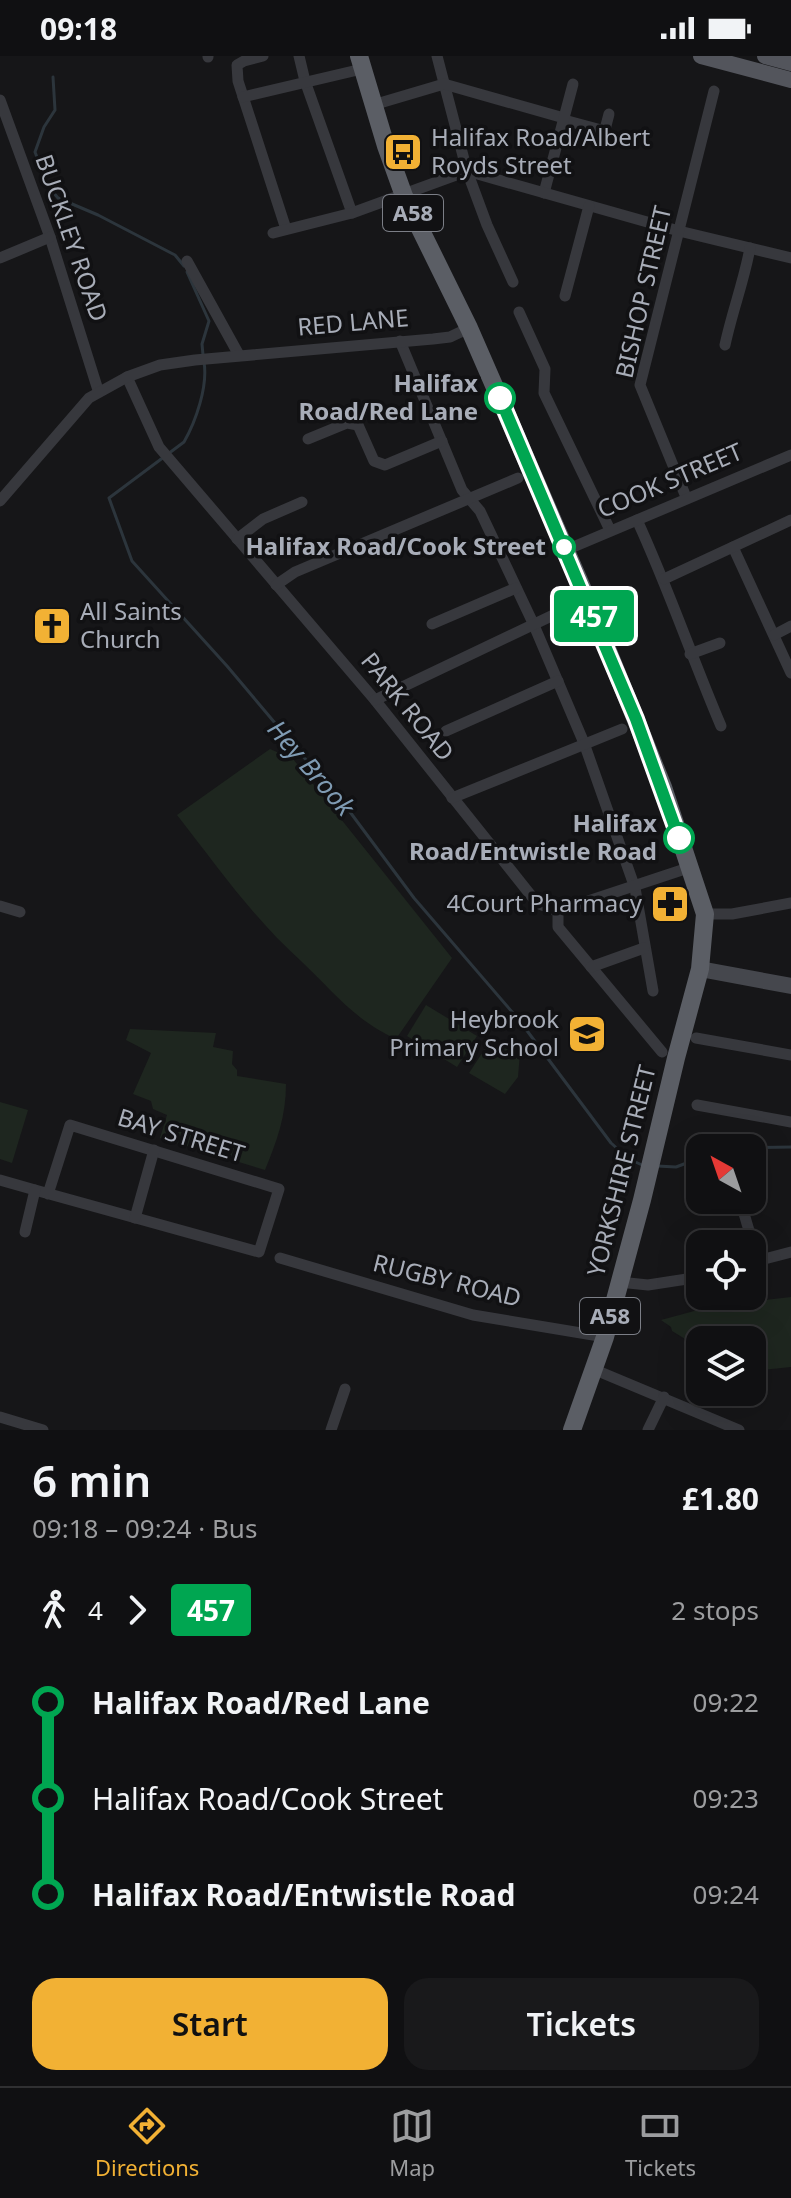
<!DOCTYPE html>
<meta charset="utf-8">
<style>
:root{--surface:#101012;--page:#19191b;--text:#f1f3f6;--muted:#9c9d9f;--line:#303032;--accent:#f2b134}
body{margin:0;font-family:"Noto Sans",sans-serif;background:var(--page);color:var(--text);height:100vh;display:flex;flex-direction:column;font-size:30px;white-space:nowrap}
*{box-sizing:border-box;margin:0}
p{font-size:26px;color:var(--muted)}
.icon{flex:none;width:44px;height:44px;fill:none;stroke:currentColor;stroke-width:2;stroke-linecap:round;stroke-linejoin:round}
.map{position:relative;height:1374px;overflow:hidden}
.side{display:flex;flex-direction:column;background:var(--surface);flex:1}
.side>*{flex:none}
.badge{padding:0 16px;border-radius:6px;font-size:28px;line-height:52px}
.needle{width:52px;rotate:320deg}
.buttons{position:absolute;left:686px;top:1078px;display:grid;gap:16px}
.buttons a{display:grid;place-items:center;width:80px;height:80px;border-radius:16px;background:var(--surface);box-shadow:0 8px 32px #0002,0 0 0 2px var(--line);font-size:40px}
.map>.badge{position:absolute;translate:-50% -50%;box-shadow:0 0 0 4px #fff}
.legs{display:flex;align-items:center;gap:12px;height:88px;padding:0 32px;font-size:26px}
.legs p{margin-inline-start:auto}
.overview{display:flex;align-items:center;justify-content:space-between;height:136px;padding:0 32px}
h1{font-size:44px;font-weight:600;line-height:60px}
.action{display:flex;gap:16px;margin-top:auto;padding:16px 32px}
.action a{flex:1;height:92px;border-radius:24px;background:var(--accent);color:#111;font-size:32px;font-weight:600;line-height:92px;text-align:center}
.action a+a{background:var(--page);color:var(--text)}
ul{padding:0 32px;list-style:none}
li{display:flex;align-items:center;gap:28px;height:96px;font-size:30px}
li i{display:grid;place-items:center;width:12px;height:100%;margin:0 10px;background:currentColor}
li i::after{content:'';width:20px;height:20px;margin:-10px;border:6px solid;border-radius:50%;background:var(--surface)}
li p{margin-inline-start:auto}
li:first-child i{background:linear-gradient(#0000 50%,currentColor 0)}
li:last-child i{background:linear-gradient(currentColor 50%,#0000 0)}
.status{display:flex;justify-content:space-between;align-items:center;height:56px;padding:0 40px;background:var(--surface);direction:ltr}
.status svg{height:22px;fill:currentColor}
.menu{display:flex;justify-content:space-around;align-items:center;height:112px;border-top:2px solid var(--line);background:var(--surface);font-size:22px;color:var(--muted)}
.menu a{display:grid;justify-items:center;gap:4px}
.menu .active{color:var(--accent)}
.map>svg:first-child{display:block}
</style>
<div class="status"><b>09:18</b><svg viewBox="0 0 49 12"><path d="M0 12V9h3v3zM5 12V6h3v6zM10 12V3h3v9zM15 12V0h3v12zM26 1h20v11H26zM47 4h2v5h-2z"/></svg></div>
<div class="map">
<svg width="791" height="1374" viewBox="0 0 791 1374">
<rect width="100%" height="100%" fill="#161618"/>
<g fill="#1e261f">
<path d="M 270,693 L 293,703 L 452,902 L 396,983 C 354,964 333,935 301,905 C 253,862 217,810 177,759 Z"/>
<path d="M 426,949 L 477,980 L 457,1011 L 407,980 Z"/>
<path d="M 130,973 L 216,977 L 213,991 L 233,995 L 232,1008 L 237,1014 L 237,1020 L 286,1028 C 286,1060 277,1085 265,1114 L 160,1082 L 167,1059 L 153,1053 L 151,1045 L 133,1038 L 151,997 L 126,984 Z"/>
<path d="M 492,982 L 520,997 L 518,1021 L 505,1038 L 469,1017 Z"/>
<path d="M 0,1046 L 28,1054 L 12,1107 L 0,1103 Z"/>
<path d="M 757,1238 L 765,1244 L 791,1241 L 791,1311 L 752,1315 L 752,1284 L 700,1284 L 700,1292 L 672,1275 L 671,1271 L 661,1264 Z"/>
</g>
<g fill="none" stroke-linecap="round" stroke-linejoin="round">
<g stroke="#2c353c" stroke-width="3">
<path d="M 53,21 L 55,54 L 44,71 L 35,96 L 48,130 L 58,142 L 98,159 L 175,199 L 184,210"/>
<path d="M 187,216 L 209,265 L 202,288 L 203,299"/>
<path d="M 204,306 C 208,330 196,365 184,386 L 109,442 L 132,505 L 227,610 L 350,756 L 414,842 L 519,964 L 611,1087 L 629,1103 L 642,1109"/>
<path d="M 731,1092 L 791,1091"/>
<path d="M 657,1110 L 676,1111 L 700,1102"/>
</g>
<g stroke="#37383d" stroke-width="11">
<path d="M 208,0 L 208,1"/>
<path d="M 263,0 L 244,5 L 237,9 L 238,25 L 286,173"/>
<path d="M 299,0 L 305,25 L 352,157"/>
<path d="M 437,0 L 467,115 L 487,169 L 513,226"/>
<path d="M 243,41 L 362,13"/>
<path d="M 0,44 L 50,181 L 98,334"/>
<path d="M 373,49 L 444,28 L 564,62"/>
<path d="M 564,64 L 605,75"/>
<path d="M 602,85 L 609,58"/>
<path d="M 544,137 L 573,28"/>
<path d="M 273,177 L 352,157 L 467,115 L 679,175 L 791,202"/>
<path d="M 0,202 L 50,181"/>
<path d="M 187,205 L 239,299"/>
<path d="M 565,240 L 589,150"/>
<path d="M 519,256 L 545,313 L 544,337 L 610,474"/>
<path d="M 400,285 L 462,434 L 480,455 L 533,567 L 584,687 L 635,832 L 653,935"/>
<path d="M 725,289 C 732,256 744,225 750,192"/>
<path d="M 127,321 L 159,391 L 375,644 L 537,847 L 558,855 L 688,812"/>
<path d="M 308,383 L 347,367 L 358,369 L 374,405 L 385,409 L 442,385"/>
<path d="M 686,441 L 640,329 L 714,35"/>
<path d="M 0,445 L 89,342 L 127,321 L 160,309 L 195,304 L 433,283 L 450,281 L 469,272"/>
<path d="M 637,464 C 668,531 692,602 721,670"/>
<path d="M 237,483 L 263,463 L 302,446"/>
<path d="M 733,491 L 791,617"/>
<path d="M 566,494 L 791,399"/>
<path d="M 664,523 L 791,464"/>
<path d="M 276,529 L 295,516 L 518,422"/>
<path d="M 432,568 L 516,532"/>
<path d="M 774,579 L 791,570"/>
<path d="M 690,598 L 720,587"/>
<path d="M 375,644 L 587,543"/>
<path d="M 446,675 L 558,625"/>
<path d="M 452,742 L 622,673"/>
<path d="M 0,850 L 20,856"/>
<path d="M 558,855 L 558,871 L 662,996"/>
<path d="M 705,858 L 732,858 L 791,847"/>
<path d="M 591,911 L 644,892"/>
<path d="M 696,982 L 791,999"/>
<path d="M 697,1049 L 791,1066"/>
<path d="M 0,1124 L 35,1134 L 259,1196 L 279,1133 L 70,1069 L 48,1138"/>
<path d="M 740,1144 L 758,1205"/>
<path d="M 135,1162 L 154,1094"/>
<path d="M 25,1176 L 35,1134"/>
<path d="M 280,1202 L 473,1259 L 605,1281"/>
<path d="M 753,1206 L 791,1196"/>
<path d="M 619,1226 L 648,1229 L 700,1221"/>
<path d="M 593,1313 L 739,1374"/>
<path d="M 0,1361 L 43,1374"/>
<path d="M 331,1374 L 345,1333"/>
<path d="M 648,1374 L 664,1341"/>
</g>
<path stroke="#45474d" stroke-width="16" d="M 700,913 L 791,930"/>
<g stroke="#53555c" stroke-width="16">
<path d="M 701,0 L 791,24"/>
<path d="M 765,0 L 791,7"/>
</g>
<path stroke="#5b5e65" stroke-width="18" d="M 359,0 L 386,90 L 404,140 L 469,272 L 587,543 L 663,731 L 705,858 L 700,913 L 676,1002 L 642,1144 L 605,1281 L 572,1374"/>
</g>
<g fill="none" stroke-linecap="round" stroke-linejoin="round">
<defs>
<path id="line-1" d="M 500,342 L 636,663 L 679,782"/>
</defs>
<use href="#line-1" stroke="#fff" stroke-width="18"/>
<use href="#line-1" stroke="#00a651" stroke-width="12"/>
</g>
<defs>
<symbol id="bus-square" viewBox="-11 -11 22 22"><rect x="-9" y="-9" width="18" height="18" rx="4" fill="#f2b134" stroke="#111113"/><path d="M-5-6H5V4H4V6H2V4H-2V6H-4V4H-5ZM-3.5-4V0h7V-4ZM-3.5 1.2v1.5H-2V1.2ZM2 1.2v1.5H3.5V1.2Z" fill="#111"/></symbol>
<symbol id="church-square" viewBox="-11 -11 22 22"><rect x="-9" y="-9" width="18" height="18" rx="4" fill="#f2b134" stroke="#111113"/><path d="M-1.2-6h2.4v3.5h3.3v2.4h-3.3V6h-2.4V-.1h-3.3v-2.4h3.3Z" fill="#111"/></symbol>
<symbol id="pharmacy-square" viewBox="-11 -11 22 22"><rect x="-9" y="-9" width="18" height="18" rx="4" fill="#f2b134" stroke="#111113"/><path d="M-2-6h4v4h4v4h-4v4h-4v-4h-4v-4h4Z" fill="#111"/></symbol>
<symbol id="school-square" viewBox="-11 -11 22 22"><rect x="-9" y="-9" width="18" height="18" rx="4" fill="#f2b134" stroke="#111113"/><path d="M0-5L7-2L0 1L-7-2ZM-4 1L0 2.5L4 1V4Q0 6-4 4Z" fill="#111"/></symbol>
</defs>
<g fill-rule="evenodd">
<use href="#bus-square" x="381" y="74" width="44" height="44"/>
<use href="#church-square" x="30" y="548" width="44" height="44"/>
<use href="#pharmacy-square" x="648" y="826" width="44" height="44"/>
<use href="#school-square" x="565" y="956" width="44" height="44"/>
</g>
<g fill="#fff" stroke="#00a651" stroke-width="4">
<circle cx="500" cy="342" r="14"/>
<circle cx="564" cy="491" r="10"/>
<circle cx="679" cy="782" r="14"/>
</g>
<g text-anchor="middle" stroke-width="7" stroke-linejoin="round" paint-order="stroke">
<g fill="#111113" stroke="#7b7e86" stroke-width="2">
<rect x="383" y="139" width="60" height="36" rx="6"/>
<rect x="580" y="1242" width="60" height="36" rx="6"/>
</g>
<g font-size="22" font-weight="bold" fill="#a8adb8">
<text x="413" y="165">A58</text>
<text x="610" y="1268">A58</text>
</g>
<g font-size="24" fill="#a8adb8" stroke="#111113" text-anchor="start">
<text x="431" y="90">Halifax Road/Albert<tspan x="431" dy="28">Royds Street</tspan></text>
<text x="80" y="564">All Saints<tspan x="80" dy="28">Church</tspan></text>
<text x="642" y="856" text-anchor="end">4Court Pharmacy</text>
<text x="559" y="972" text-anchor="end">Heybrook<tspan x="559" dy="28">Primary School</tspan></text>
</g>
<g font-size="24" fill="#a8adb8" stroke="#111113">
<text transform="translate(71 182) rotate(71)" y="8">BUCKLEY ROAD</text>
<text transform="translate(644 236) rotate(-77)" y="8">BISHOP STREET</text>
<text transform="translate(353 267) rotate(-5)" y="8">RED LANE</text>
<text transform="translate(670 425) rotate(-23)" y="8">COOK STREET</text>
<text transform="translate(407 651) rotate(51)" y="8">PARK ROAD</text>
<text transform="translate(181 1080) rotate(17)" y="8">BAY STREET</text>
<text transform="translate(622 1115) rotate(-76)" y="8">YORKSHIRE STREET</text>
<text transform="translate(447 1225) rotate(14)" y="8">RUGBY ROAD</text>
</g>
<g font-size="24" font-weight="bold" fill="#a8adb8" stroke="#111113" text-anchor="end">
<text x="478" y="336">Halifax<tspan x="478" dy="28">Road/Red Lane</tspan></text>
<text x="546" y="499">Halifax Road/Cook Street</text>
<text x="657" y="776">Halifax<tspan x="657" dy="28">Road/Entwistle Road</tspan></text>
</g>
<g font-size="26" font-style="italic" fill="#7f9bb3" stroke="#111113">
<text transform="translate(311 712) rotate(49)" y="9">Hey Brook</text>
</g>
</g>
</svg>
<div class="buttons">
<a><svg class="needle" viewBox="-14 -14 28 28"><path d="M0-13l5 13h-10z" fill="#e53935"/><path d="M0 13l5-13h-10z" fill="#9c9d9f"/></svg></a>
<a><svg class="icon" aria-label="locate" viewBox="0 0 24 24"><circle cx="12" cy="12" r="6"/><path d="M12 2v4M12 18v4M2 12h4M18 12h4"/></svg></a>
<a><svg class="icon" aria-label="layers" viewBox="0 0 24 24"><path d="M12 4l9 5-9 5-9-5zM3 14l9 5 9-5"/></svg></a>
</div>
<b class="badge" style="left:594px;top:560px;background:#00a651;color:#fff">457</b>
</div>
<section class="side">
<div class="overview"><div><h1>6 min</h1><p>09:18 – 09:24 · Bus</p></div><b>£1.80</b></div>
<div class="legs"><svg class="icon" aria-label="walk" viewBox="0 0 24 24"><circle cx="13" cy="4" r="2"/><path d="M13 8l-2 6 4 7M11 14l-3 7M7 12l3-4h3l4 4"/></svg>4<svg class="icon" aria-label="forward" viewBox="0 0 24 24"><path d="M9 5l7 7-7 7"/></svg><b class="badge" style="background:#00a651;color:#fff">457</b><p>2 stops</p></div>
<ul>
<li><i style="color:#00a651"></i><b>Halifax Road/Red Lane</b><p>09:22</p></li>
<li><i style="color:#00a651"></i><span>Halifax Road/Cook Street</span><p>09:23</p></li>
<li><i style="color:#00a651"></i><b>Halifax Road/Entwistle Road</b><p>09:24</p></li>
</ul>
<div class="action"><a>Start</a><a>Tickets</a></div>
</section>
<nav class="menu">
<a class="active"><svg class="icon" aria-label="directions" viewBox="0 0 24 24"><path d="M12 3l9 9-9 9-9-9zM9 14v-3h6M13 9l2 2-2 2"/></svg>Directions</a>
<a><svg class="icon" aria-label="map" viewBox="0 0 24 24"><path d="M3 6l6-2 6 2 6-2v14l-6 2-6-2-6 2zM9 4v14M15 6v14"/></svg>Map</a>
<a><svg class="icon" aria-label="tickets" viewBox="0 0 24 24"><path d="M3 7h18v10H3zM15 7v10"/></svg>Tickets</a>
</nav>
